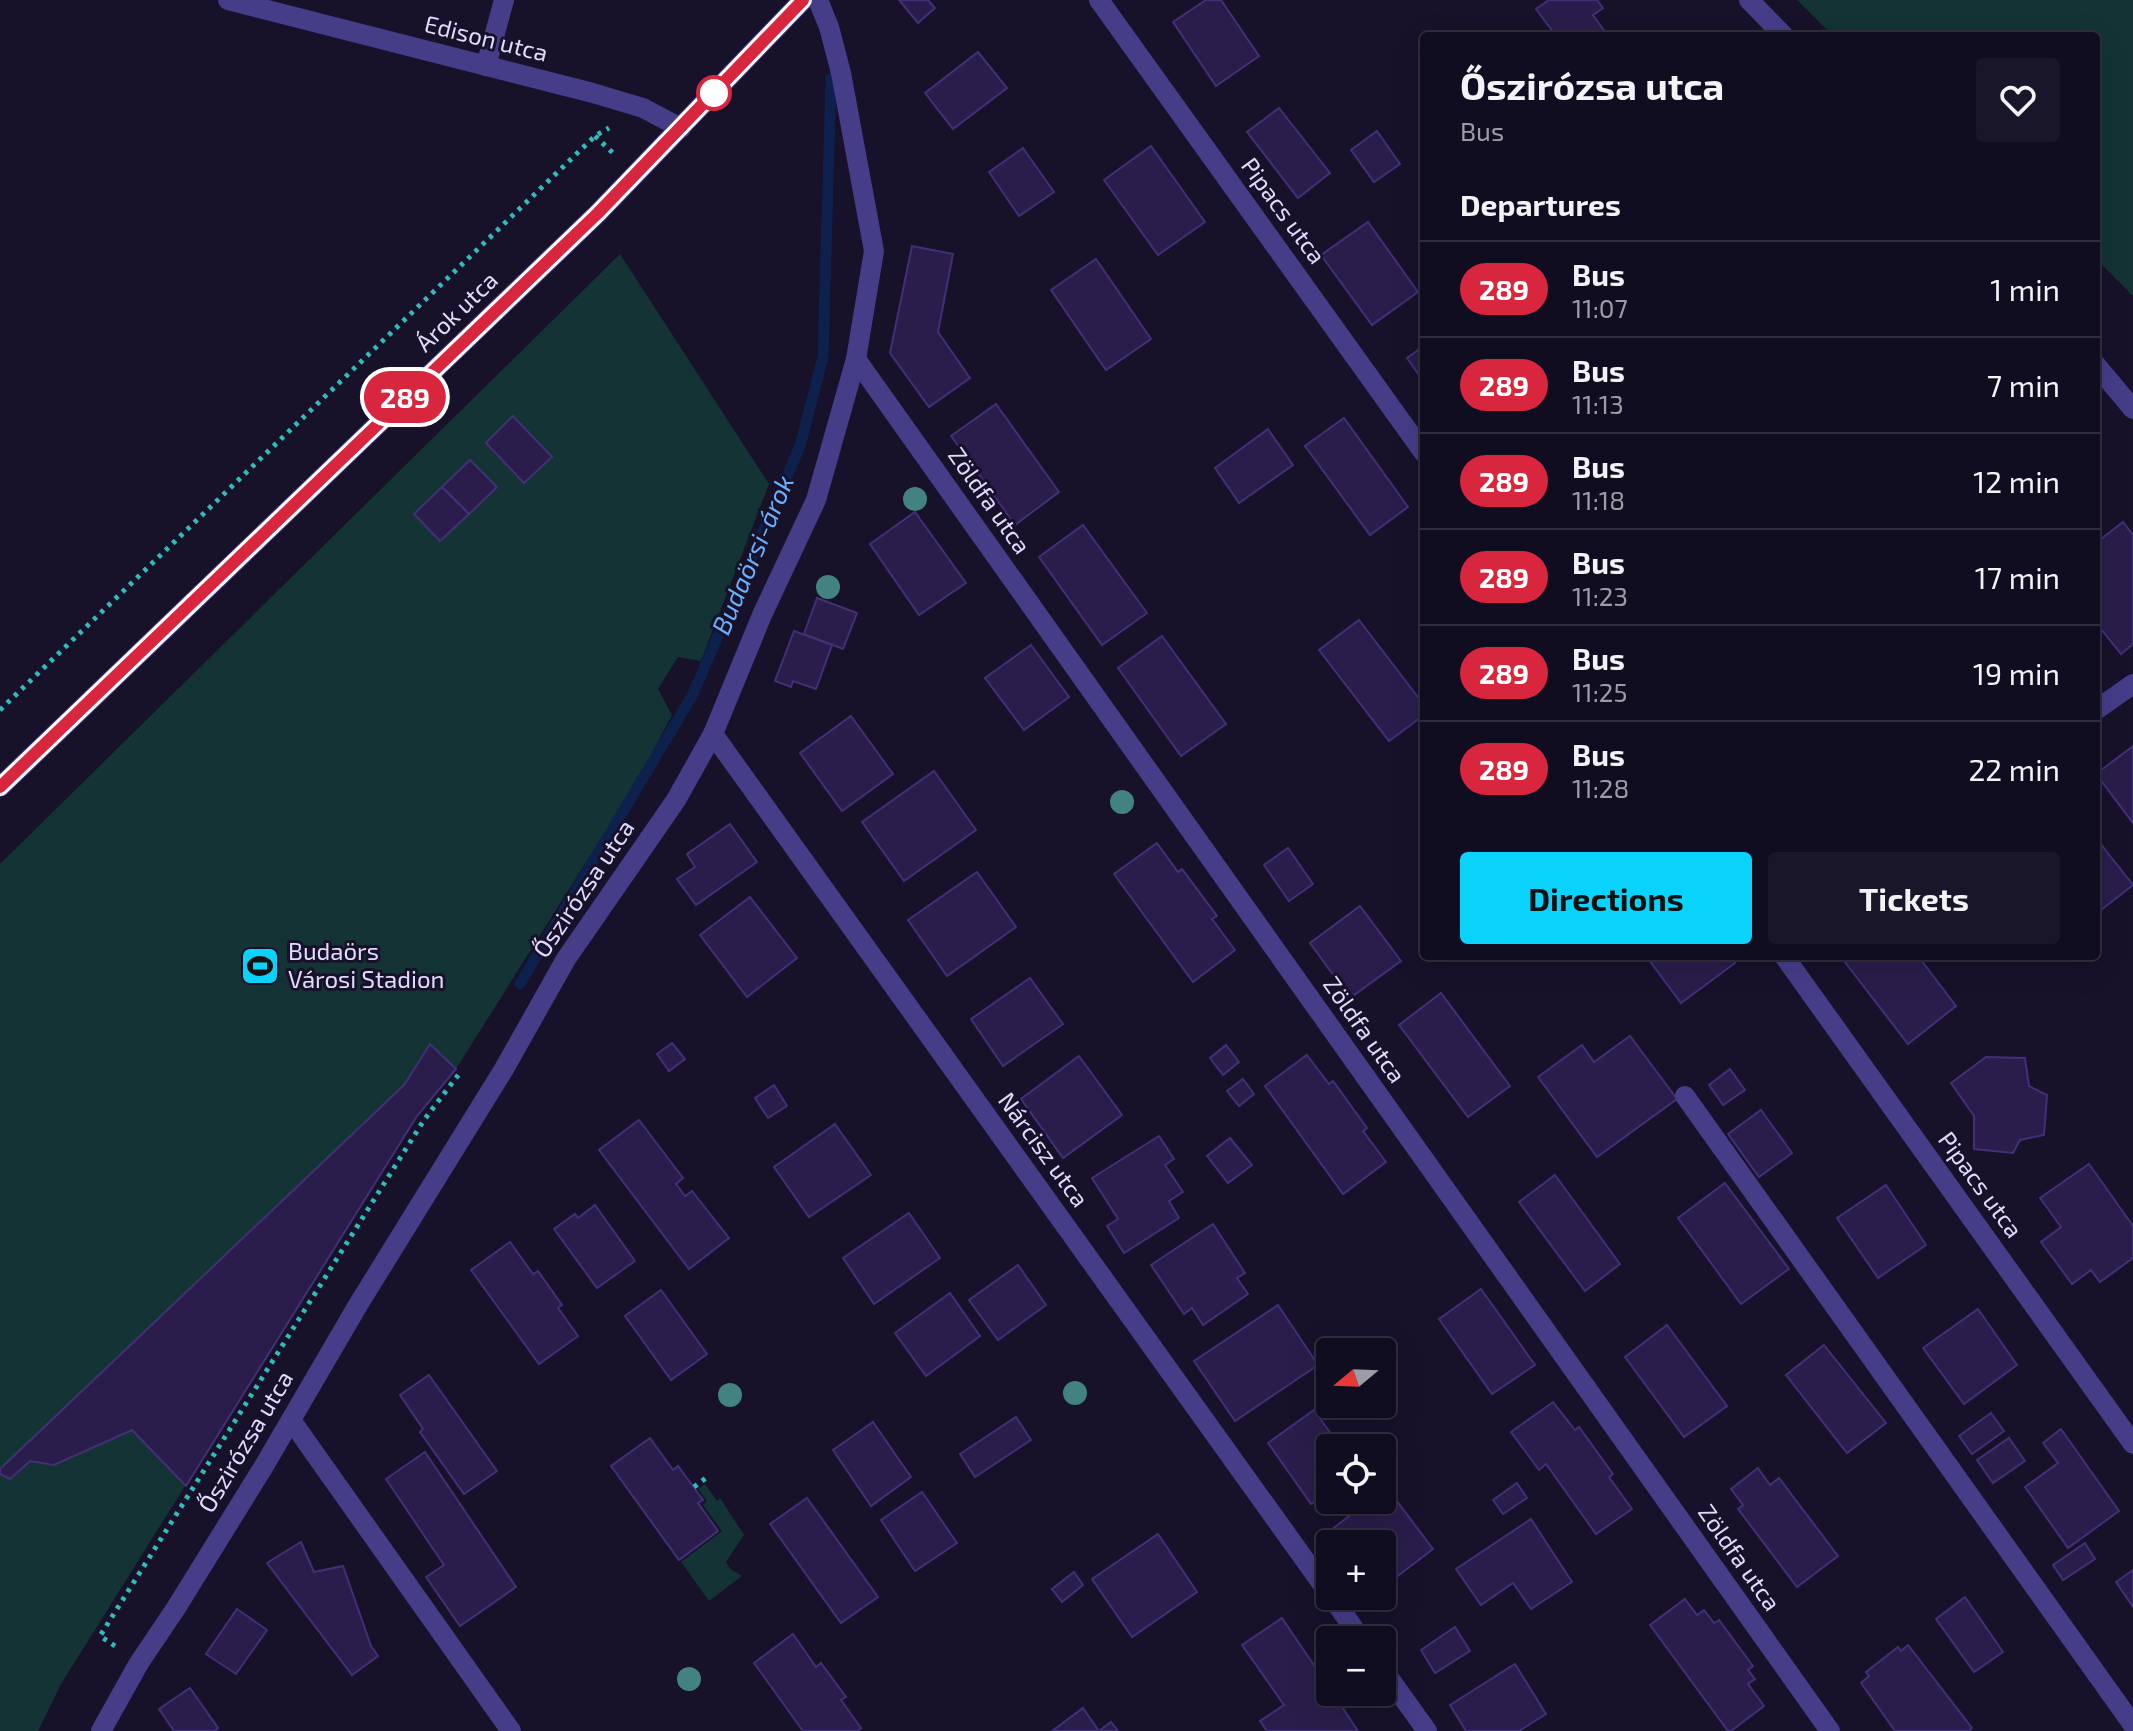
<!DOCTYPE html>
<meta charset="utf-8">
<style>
:root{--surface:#110d20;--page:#1a1629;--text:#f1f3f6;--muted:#9c9ca5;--line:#302d3e;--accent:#0ad3fb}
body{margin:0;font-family:"Exo 2",sans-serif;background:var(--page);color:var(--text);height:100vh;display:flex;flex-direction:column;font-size:30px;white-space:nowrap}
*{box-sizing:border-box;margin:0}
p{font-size:26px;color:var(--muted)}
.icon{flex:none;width:44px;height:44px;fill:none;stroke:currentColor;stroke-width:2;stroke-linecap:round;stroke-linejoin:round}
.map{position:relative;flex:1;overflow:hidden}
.side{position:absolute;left:1420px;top:32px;width:680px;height:928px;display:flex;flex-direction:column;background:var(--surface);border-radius:8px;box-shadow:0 8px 32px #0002,0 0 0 2px var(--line)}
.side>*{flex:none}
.badge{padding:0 16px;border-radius:26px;font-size:28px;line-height:52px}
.needle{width:52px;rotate:251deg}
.fabs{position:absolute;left:1316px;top:1338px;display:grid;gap:16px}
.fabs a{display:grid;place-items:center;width:80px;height:80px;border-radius:8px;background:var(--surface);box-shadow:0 8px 32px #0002,0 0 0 2px var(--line);font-size:40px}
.map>.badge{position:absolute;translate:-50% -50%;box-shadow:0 0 0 4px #fff}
h2{padding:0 40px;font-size:30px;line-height:72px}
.round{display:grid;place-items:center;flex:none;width:84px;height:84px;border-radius:8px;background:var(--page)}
.headline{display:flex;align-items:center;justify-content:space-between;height:136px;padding:0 40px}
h1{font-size:38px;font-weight:700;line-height:60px}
.button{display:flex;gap:16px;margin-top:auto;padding:16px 40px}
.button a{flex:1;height:92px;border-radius:8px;background:var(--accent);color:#111;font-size:32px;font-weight:700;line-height:92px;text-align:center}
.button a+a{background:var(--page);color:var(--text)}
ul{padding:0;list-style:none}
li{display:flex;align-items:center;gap:24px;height:96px;padding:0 40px;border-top:2px solid var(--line)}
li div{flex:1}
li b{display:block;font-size:30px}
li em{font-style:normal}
li .badge{min-width:88px;font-weight:700;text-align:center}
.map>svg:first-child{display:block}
</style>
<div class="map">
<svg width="2133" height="1731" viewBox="0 0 2133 1731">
<rect width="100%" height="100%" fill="#17112a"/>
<g fill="#143334">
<path d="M 1797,0 L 2133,0 L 2133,296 L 2096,259 L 2096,36 L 1837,36 L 1825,28 Z"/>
<path d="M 620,254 L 769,484 L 701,661 L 678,657 L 658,689 L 672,715 L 639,778 L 456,1069 L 417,1116 L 61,1684 L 38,1731 L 0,1731 L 0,864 Z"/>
<path d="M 705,1484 L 717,1501 L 720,1498 L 744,1535 L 726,1562 L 730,1569 L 742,1576 L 709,1601 L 681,1562 L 722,1531 L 703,1505 L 707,1501 L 698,1489 Z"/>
</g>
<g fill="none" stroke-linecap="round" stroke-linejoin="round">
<path stroke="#0e214c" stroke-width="11" d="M 520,984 L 692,696 L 800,446 L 823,357 L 831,78"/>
</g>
<g fill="#2a1d4b" stroke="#423076" stroke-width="2">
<path d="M 899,0 L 928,0 L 935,8 L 918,23 Z"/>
<path d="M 1206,0 L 1221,0 L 1259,56 L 1216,86 L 1173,22 Z"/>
<path d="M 1549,0 L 1597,0 L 1603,8 L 1593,15 L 1608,36 L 1556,36 L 1536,9 Z"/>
<path d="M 978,52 L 1007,88 L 953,129 L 925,93 Z"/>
<path d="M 1279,108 L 1330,173 L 1298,198 L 1247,132 Z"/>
<path d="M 1377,131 L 1400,164 L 1374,182 L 1351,150 Z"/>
<path d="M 1151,146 L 1205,222 L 1158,255 L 1104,180 Z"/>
<path d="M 1023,148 L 1054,192 L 1019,216 L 989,172 Z"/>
<path d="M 1368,222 L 1418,292 L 1372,325 L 1321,255 Z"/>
<path d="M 912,246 L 953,254 L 938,332 L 970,378 L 929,407 L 890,353 Z"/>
<path d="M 1096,259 L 1151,339 L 1106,370 L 1051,290 Z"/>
<path d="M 1424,346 L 1424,382 L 1407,358 Z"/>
<path d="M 996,404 L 1059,492 L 1015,525 L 951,436 Z"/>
<path d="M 513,416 L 552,457 L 524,483 L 486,443 Z"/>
<path d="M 1344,418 L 1408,507 L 1370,535 L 1305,446 Z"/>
<path d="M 1268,429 L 1293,465 L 1239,503 L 1215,468 Z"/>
<path d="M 470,460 L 497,487 L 469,514 L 442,487 Z"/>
<path d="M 442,487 L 469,514 L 440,541 L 414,514 Z"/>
<path d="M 915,512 L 966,583 L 919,615 L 870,544 Z"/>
<path d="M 2123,522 L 2133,535 L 2133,644 L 2121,654 L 2096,623 L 2096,543 Z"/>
<path d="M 1083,525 L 1147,613 L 1102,645 L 1039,557 Z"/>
<path d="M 817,598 L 857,613 L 843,649 L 804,634 Z"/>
<path d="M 1359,620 L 1424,705 L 1424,715 L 1389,741 L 1319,650 Z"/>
<path d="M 794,631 L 832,645 L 816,689 L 793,681 L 791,687 L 775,681 Z"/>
<path d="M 1162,636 L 1226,724 L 1181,756 L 1118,668 Z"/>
<path d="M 1031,645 L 1069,697 L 1024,730 L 985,678 Z"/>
<path d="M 851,716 L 893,774 L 842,811 L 800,753 Z"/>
<path d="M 2133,746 L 2133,823 L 2096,774 Z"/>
<path d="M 934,771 L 976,830 L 904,881 L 862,822 Z"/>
<path d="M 730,824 L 757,862 L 696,905 L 677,879 L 695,867 L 687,854 Z"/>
<path d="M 2096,838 L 2133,885 L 2096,914 Z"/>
<path d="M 1157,843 L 1178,872 L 1182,869 L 1217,916 L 1212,919 L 1235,950 L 1193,982 L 1114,874 Z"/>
<path d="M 1288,848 L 1313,884 L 1289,901 L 1264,865 Z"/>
<path d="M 977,872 L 1016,927 L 947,976 L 908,920 Z"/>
<path d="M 750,897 L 797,958 L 747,997 L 700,935 Z"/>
<path d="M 1360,906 L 1401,961 L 1350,998 L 1310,943 Z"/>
<path d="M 1646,956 L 1730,956 L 1735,963 L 1681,1003 Z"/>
<path d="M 1850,956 L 1918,956 L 1956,1006 L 1908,1044 L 1844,961 Z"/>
<path d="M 1030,978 L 1063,1024 L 1003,1066 L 971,1019 Z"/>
<path d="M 1441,993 L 1510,1086 L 1468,1117 L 1399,1025 Z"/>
<path d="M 1630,1036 L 1677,1099 L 1597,1157 L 1538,1077 L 1582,1045 L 1594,1062 Z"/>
<path d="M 672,1043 L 685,1059 L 669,1071 L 657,1054 Z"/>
<path d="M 430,1044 L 456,1069 L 417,1116 L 186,1486 L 132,1430 L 54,1465 L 30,1461 L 10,1479 L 0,1474 L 0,1469 L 404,1085 Z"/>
<path d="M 1226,1045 L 1239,1062 L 1223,1075 L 1210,1058 Z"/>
<path d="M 1307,1055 L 1329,1084 L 1333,1081 L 1367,1128 L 1363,1131 L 1386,1162 L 1343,1194 L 1265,1086 Z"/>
<path d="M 1079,1056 L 1122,1115 L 1063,1158 L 1021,1099 Z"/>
<path d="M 1986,1057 L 2025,1058 L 2029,1086 L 2047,1095 L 2044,1135 L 2020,1140 L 2013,1153 L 1974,1149 L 1974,1116 L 1951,1083 Z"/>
<path d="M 1730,1069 L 1745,1090 L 1723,1105 L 1709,1085 Z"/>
<path d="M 1243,1079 L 1254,1094 L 1239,1106 L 1227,1091 Z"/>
<path d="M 774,1085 L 787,1106 L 768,1118 L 755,1098 Z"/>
<path d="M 1761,1110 L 1792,1153 L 1759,1177 L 1728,1134 Z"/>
<path d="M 639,1120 L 683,1178 L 676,1184 L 685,1196 L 692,1191 L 729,1238 L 689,1269 L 599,1150 Z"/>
<path d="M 835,1124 L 871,1175 L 809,1217 L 774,1167 Z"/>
<path d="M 1159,1136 L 1174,1159 L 1165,1165 L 1183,1192 L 1169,1201 L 1179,1218 L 1124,1253 L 1107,1226 L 1118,1219 L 1092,1178 Z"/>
<path d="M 1230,1138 L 1252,1165 L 1228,1183 L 1207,1156 Z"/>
<path d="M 2089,1164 L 2133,1226 L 2133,1258 L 2100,1282 L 2091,1270 L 2072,1284 L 2041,1242 L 2061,1227 L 2040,1198 Z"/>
<path d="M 1555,1175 L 1620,1264 L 1585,1291 L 1519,1202 Z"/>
<path d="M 1725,1183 L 1789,1269 L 1741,1304 L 1678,1218 Z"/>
<path d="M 1886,1185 L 1926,1245 L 1878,1278 L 1837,1218 Z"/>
<path d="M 595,1205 L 635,1261 L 597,1288 L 554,1229 L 575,1214 L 578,1218 Z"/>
<path d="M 909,1213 L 940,1258 L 874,1304 L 843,1258 Z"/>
<path d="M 1213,1224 L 1245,1273 L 1237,1278 L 1248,1294 L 1203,1325 L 1192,1308 L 1184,1314 L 1151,1265 Z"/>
<path d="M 510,1242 L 533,1274 L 538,1271 L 562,1305 L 558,1308 L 578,1336 L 539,1364 L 471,1270 Z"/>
<path d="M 1018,1265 L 1046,1305 L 998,1340 L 969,1300 Z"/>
<path d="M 1481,1289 L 1535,1365 L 1492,1394 L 1439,1319 Z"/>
<path d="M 661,1290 L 707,1354 L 671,1380 L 625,1316 Z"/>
<path d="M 950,1293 L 980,1336 L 926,1376 L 895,1333 Z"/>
<path d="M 1278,1305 L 1318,1365 L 1235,1421 L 1194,1361 Z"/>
<path d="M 1978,1309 L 2017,1365 L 1964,1404 L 1923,1348 Z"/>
<path d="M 1667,1325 L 1727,1406 L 1684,1437 L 1625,1357 Z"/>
<path d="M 1824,1345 L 1886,1423 L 1847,1453 L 1786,1375 Z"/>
<path d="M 429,1375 L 497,1471 L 464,1494 L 420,1432 L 423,1429 L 400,1395 Z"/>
<path d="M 1553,1402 L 1575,1430 L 1579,1427 L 1613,1474 L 1609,1477 L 1632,1509 L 1596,1534 L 1546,1464 L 1539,1470 L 1511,1432 Z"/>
<path d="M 1314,1410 L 1341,1448 L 1330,1448 L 1330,1491 L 1311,1504 L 1268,1443 Z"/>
<path d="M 1991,1413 L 2004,1431 L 1972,1454 L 1959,1436 Z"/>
<path d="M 1016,1417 L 1031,1440 L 975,1477 L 960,1454 Z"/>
<path d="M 873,1422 L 911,1477 L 871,1506 L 833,1450 Z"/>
<path d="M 2061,1429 L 2119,1511 L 2068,1548 L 2025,1487 L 2058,1463 L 2043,1443 Z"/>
<path d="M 650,1438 L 673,1470 L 678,1466 L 703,1500 L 698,1503 L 718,1531 L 679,1560 L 611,1466 Z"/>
<path d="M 2009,1438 L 2025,1461 L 1993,1483 L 1977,1460 Z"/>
<path d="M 425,1452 L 516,1587 L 460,1626 L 426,1577 L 444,1565 L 386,1479 Z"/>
<path d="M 1758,1468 L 1770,1485 L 1779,1478 L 1838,1556 L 1797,1587 L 1738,1509 L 1743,1505 L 1731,1489 Z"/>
<path d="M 1517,1483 L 1527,1498 L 1503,1514 L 1493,1500 Z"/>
<path d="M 1387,1488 L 1433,1549 L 1382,1588 L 1382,1544 L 1341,1544 L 1331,1530 L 1370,1500 L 1382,1500 L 1382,1491 Z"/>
<path d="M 922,1492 L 957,1543 L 915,1571 L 881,1520 Z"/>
<path d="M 807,1498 L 878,1597 L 841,1623 L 770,1524 Z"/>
<path d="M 1531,1519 L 1572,1582 L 1531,1609 L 1513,1583 L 1481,1605 L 1456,1569 Z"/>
<path d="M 1158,1534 L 1197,1592 L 1132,1637 L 1092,1579 Z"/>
<path d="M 301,1542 L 314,1572 L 343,1566 L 371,1646 L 378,1656 L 352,1675 L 267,1563 Z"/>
<path d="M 2085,1543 L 2095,1559 L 2063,1580 L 2053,1565 Z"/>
<path d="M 2133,1570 L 2133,1607 L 2116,1582 Z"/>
<path d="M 1074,1572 L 1083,1585 L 1062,1602 L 1052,1589 Z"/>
<path d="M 1965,1597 L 2003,1652 L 1974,1672 L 1936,1619 Z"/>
<path d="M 1685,1599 L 1697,1615 L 1704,1610 L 1714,1623 L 1719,1620 L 1753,1666 L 1748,1670 L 1755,1679 L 1748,1684 L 1764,1706 L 1731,1731 L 1728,1731 L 1650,1625 Z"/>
<path d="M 237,1609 L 267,1630 L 236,1674 L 206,1654 Z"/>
<path d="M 1282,1618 L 1330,1689 L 1330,1692 L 1332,1692 L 1358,1731 L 1267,1731 L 1260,1721 L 1284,1705 L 1242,1645 Z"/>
<path d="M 1455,1627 L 1470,1651 L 1435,1673 L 1421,1650 Z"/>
<path d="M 793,1634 L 816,1667 L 821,1663 L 846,1697 L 841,1700 L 861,1728 L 857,1731 L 803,1731 L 754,1663 Z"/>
<path d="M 1908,1645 L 1972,1728 L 1969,1731 L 1895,1731 L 1861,1683 L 1869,1676 L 1866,1672 L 1898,1647 L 1901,1651 Z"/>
<path d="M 1515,1664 L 1546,1714 L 1519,1731 L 1466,1731 L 1450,1705 Z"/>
<path d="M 190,1688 L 218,1728 L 215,1731 L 174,1731 L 159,1709 Z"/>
<path d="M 1083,1708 L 1099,1731 L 1111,1722 L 1118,1731 L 1052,1731 Z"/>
</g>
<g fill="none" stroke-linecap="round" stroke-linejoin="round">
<g stroke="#33babb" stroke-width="5" stroke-dasharray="4 6" stroke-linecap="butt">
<path d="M 595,136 L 615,155"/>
<path d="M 0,710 L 595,136 L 609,128"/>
<path d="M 694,1487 L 710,1475"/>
<path d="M 115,1646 L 100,1636 L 424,1120 L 459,1074"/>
</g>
<g stroke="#453d88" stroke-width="20">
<path d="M 228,0 L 593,93 L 643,108 L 681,128"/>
<path d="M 1099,0 L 1424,453"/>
<path d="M 1749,0 L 1784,36"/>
<path d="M 486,66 L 504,0"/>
<path d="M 856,359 L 1830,1731"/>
<path d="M 2096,365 L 2133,409"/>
<path d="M 2096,710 L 2133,684"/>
<path d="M 713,734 L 1330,1595"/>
<path d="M 0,787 L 598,213 L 803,0"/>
<path d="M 1784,956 L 2133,1444"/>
<path d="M 1685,1096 L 2133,1725"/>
<path d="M 291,1420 L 511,1731"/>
<path d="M 1331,1596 L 1362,1640"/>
<path d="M 1382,1668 L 1427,1731"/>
<path d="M 101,1731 L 139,1663 L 176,1608 L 264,1466 L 358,1305 L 504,1069 L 566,959 L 676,800 L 713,734 L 762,615 L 816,500 L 856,359 L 874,251 L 841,73 L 829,27 L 818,0"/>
</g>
</g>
<g fill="#428281">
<circle cx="915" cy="499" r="12"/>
<circle cx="828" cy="587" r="12"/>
<circle cx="1122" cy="802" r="12"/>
<circle cx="1075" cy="1393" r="12"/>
<circle cx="730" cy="1395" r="12"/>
<circle cx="689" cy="1679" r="12"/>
</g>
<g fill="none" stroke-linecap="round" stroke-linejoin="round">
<defs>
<path id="line" d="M 0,787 L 598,213 L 803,0"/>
</defs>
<use href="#line" stroke="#fff" stroke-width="18"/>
<use href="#line" stroke="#d7263d" stroke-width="12"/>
</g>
<defs>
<symbol id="stadium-square" viewBox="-11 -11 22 22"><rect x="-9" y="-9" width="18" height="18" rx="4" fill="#0ad3fb" stroke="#17112a"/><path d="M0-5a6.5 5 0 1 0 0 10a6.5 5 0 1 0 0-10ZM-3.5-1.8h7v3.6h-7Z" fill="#111"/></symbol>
</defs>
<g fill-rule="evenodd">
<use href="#stadium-square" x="238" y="944" width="44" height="44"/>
</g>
<circle fill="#fff" stroke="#d7263d" stroke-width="4" cx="714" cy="93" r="16"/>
<g text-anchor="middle" stroke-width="6" stroke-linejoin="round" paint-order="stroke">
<g font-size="24" fill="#e1dbfe" stroke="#17112a">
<text transform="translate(486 39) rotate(14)" y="8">Edison utca</text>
<text transform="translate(1283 211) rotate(54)" y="8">Pipacs utca</text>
<text transform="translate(457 312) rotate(-44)" y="8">Árok utca</text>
<text transform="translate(989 501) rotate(55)" y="8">Zöldfa utca</text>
<text transform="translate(584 889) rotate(-56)" y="8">Őszirózsa utca</text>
<text transform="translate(1364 1030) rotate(55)" y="8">Zöldfa utca</text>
<text transform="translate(1043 1150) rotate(54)" y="8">Nárcisz utca</text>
<text transform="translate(1980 1185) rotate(54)" y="8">Pipacs utca</text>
<text transform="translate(246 1442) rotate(-59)" y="8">Őszirózsa utca</text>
<text transform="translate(1739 1558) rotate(55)" y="8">Zöldfa utca</text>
</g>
<g font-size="24" fill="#e1dbfe" stroke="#17112a" text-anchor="start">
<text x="288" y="960">Budaörs<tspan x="288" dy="28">Városi Stadion</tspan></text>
</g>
<g font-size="26" font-style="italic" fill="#6baffd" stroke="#17112a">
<text transform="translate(753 555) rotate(-67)" y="9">Budaörsi-árok</text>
</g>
</g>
</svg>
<div class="fabs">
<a><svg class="needle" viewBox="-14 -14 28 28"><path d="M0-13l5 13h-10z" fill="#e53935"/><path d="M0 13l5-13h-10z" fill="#9c9ca5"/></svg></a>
<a><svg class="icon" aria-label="locate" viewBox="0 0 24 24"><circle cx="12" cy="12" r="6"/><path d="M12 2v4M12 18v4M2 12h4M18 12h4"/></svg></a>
<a>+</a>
<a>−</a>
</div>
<b class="badge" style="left:405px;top:397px;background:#d7263d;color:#fff">289</b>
<section class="side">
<div class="headline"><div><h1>Őszirózsa utca</h1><p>Bus</p></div><a class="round"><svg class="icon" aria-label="heart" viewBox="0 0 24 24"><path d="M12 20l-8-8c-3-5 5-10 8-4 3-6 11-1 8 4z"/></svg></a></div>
<h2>Departures</h2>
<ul>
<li><span class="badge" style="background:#d7263d;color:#fff">289</span><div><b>Bus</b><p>11:07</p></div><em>1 min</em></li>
<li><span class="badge" style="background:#d7263d;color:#fff">289</span><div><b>Bus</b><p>11:13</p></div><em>7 min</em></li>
<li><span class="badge" style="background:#d7263d;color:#fff">289</span><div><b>Bus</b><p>11:18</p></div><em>12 min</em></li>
<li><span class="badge" style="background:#d7263d;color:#fff">289</span><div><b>Bus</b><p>11:23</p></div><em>17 min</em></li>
<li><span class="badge" style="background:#d7263d;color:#fff">289</span><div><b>Bus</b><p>11:25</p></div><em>19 min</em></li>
<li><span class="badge" style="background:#d7263d;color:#fff">289</span><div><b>Bus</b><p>11:28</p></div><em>22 min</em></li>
</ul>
<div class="button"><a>Directions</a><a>Tickets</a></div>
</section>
</div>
